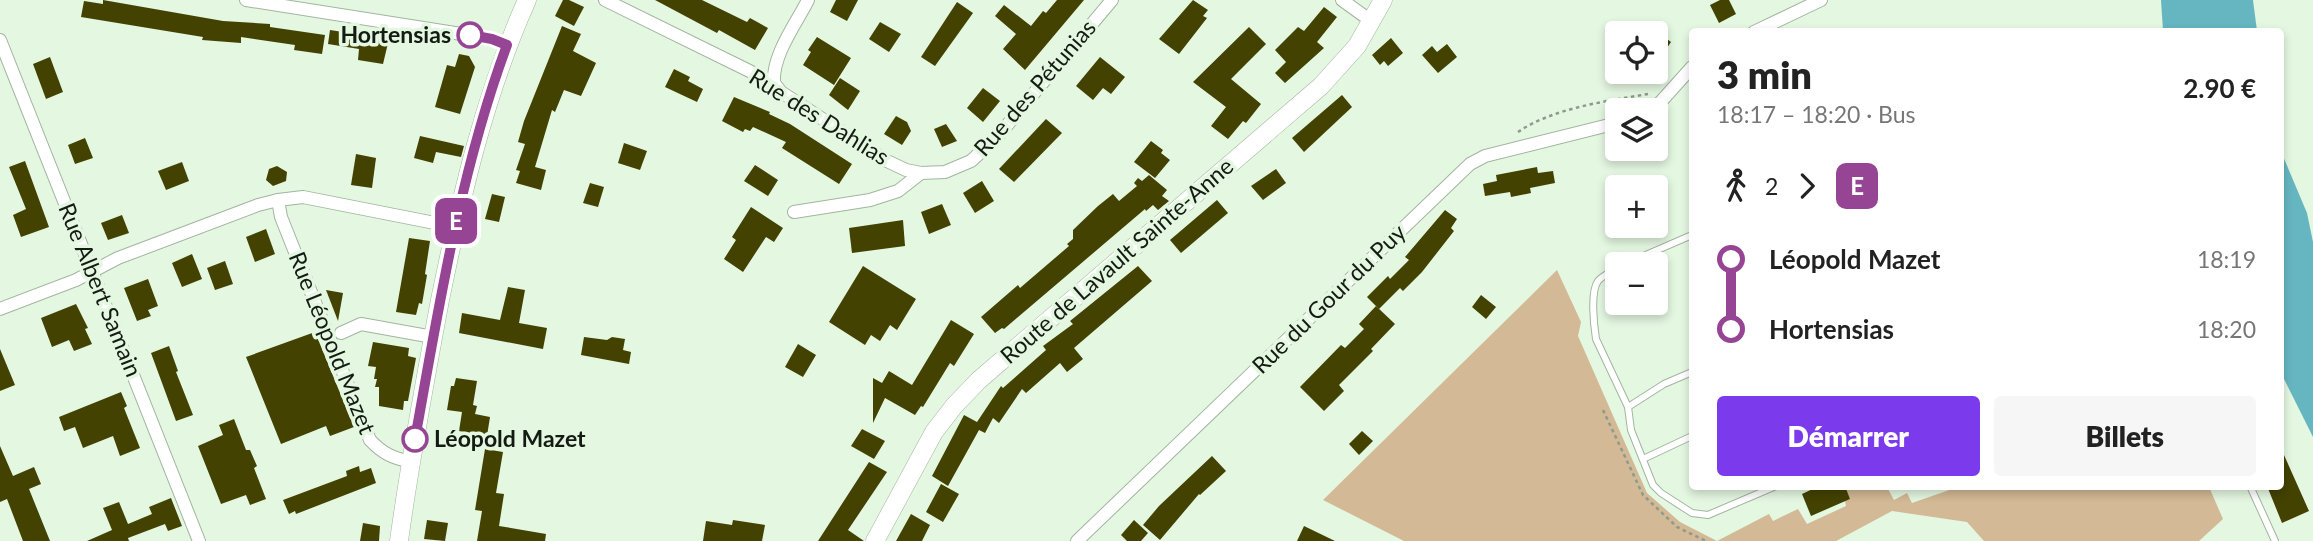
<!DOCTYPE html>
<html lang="fr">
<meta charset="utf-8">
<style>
:root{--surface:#fff;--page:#f6f6f6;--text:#222;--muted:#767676;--accent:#7c3aed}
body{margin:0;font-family:Lato,sans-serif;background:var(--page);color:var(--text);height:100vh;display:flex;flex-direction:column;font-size:26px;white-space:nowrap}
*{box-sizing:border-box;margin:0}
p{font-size:23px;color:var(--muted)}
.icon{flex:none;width:38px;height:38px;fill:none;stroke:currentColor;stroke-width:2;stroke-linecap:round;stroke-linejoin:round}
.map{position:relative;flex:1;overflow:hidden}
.panel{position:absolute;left:1689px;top:28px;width:595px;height:462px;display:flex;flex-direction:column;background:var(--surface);border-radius:7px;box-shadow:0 4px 10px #0003}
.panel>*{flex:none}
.badge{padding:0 14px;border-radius:10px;font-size:24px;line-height:46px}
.buttons{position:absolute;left:1605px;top:21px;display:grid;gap:14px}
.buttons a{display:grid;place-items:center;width:63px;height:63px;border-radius:7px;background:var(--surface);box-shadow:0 4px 10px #0003;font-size:35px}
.map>.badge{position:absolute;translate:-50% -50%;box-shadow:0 0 0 4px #fff}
.legs{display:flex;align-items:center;gap:10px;height:77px;padding:0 28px;font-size:23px}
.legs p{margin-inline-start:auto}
.overview{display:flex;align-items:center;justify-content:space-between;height:119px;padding:0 28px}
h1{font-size:38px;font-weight:800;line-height:52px}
.button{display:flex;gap:14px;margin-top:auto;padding:14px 28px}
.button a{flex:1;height:80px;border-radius:7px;background:var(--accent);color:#fff;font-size:28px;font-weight:800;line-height:80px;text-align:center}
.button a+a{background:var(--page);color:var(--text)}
ul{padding:0 28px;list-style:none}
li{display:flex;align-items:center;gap:24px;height:70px;font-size:26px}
li i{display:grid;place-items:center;width:10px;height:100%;margin:0 9px;background:currentColor}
li i::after{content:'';width:18px;height:18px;margin:-9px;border:5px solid;border-radius:50%;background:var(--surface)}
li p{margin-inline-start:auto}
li:first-child i{background:linear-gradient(#0000 50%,currentColor 0)}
li:last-child i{background:linear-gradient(currentColor 50%,#0000 0)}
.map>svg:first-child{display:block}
</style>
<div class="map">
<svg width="2313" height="541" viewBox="0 0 2313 541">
<rect width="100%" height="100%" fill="#e4f7e1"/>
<path fill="#d3b995" d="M 1557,270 L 1581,322 L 1578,336 L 1647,493 L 1680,522 L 1717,541 L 1769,514 L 1773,521 L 1798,509 L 1807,524 L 1846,506 L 1845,501 L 1850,499 L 1845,488 L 1848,486 L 1887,487 L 1894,500 L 1907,493 L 1912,503 L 1958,487 L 2209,487 L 2223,519 L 2199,541 L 1984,541 L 1967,522 L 1892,511 L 1836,541 L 1404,541 L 1323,500 Z"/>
<g fill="#65b6c1">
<path d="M 2161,0 L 2253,0 L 2257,31 L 2163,31 Z"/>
<path d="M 2280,149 L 2307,213 L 2313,242 L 2313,437 L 2280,371 Z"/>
</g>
<g fill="#434200">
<path d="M 103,0 L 223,21 L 270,24 L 270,27 L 325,35 L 322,54 L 294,50 L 295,45 L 241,37 L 241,43 L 202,40 L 203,37 L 81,17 L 84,1 L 103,4 Z"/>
<path d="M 563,0 L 569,0 L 584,7 L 574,26 L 555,16 Z"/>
<path d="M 655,0 L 702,0 L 747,22 L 750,18 L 768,28 L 755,50 L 719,30 L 717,33 Z"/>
<path d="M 836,0 L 858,0 L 847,21 L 830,12 Z"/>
<path d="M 1057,0 L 1084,0 L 1025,70 L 1003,49 L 1016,34 L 995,16 L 1004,5 L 1031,26 L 1043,11 L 1046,13 Z"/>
<path d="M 1193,0 L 1208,10 L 1203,16 L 1207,18 L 1179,54 L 1159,39 Z"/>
<path d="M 1720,0 L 1729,0 L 1736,14 L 1719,23 L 1710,5 Z"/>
<path d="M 957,2 L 973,13 L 935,66 L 921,57 Z"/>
<path d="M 1324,7 L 1337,17 L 1317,42 L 1324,48 L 1285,83 L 1275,73 L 1286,62 L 1275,50 L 1298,27 L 1304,31 Z"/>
<path d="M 880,22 L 901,34 L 889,52 L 869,39 Z"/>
<path d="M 562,26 L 581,34 L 573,51 L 596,63 L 581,96 L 564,90 L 555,112 L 552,110 L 535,167 L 546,170 L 541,190 L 516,183 L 520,171 L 516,170 L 525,144 L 518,142 L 524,121 Z"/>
<path d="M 1249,27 L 1266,44 L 1231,79 L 1261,104 L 1246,123 L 1243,121 L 1228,139 L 1211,126 L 1226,107 L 1193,82 Z"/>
<path d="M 330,30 L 389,39 L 383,64 L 358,60 L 359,49 L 328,44 Z"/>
<path d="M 1656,31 L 1671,42 L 1656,64 Z"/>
<path d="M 817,37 L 851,58 L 834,85 L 803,65 L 811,52 L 808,50 Z"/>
<path d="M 1391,38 L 1403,53 L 1388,66 L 1384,61 L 1380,65 L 1372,55 Z"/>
<path d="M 1447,44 L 1457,57 L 1438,73 L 1422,55 L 1432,46 L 1437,52 Z"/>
<path d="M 459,54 L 469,56 L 475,67 L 460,114 L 435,107 L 447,65 L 455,67 Z"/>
<path d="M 50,57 L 63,92 L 46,99 L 33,64 Z"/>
<path d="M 1100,57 L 1125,77 L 1111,94 L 1103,88 L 1093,100 L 1076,86 Z"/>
<path d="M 674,69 L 690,77 L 688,81 L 703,89 L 697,102 L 665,87 Z"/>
<path d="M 840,78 L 860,91 L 848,110 L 829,95 Z"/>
<path d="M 983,88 L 1000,101 L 983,122 L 967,108 Z"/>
<path d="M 1342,95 L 1352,107 L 1304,152 L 1292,138 Z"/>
<path d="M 734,97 L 770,112 L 769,114 L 790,124 L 852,164 L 839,184 L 782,148 L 786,142 L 753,127 L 750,131 L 745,129 L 743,132 L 722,121 Z"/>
<path d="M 896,116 L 907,122 L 911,131 L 902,145 L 884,134 Z"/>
<path d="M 1046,119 L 1062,133 L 1014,182 L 999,169 Z"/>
<path d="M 946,124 L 957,141 L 942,147 L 934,129 Z"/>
<path d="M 420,136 L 464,146 L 461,157 L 436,152 L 433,163 L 414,158 Z"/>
<path d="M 85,138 L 93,158 L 75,164 L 68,145 Z"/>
<path d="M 1151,141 L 1163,150 L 1161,153 L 1170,160 L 1155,178 L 1134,162 Z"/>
<path d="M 624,143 L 647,151 L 640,170 L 618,163 Z"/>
<path d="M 356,154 L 376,158 L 372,188 L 351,185 Z"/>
<path d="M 25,161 L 49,227 L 21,237 L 13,215 L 26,209 L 9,167 Z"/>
<path d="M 182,162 L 189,181 L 166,190 L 158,171 Z"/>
<path d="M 755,165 L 778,180 L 768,196 L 744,181 Z"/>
<path d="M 277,166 L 287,172 L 286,181 L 273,186 L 266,180 L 269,169 Z"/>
<path d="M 1537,167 L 1538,173 L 1553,171 L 1555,183 L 1530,188 L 1531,193 L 1511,197 L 1510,192 L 1485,196 L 1483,184 L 1497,181 L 1496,175 Z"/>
<path d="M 1276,169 L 1286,183 L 1263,200 L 1251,186 Z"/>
<path d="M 1149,175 L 1167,190 L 1162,196 L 1169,201 L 1158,210 L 1153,205 L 1146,211 L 1145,209 L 1004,329 L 1002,328 L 995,333 L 981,317 L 1018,285 L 1020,288 L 1069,246 L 1067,244 L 1073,239 L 1073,230 L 1098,206 L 1113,194 L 1119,201 L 1137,186 L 1134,183 L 1138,178 L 1142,181 Z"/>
<path d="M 982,181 L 994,201 L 975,213 L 963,193 Z"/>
<path d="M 590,183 L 604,187 L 598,207 L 583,203 Z"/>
<path d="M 492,194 L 505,197 L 499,222 L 485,219 Z"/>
<path d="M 1217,200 L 1228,213 L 1181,253 L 1170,240 Z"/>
<path d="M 942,204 L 951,225 L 929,234 L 921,212 Z"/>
<path d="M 751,207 L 783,228 L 774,242 L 766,237 L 743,272 L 724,259 L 736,240 L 732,237 Z"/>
<path d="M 1445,210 L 1457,219 L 1451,228 L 1454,231 L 1422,272 L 1403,291 L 1400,288 L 1379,309 L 1367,297 L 1388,276 L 1390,279 L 1409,260 L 1405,257 Z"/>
<path d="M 122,215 L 129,233 L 108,240 L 101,223 Z"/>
<path d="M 903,220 L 905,246 L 852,253 L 849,228 Z"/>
<path d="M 266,229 L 275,254 L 255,262 L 246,237 Z"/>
<path d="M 409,238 L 430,241 L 425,274 L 427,275 L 422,304 L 419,303 L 416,315 L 396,312 Z"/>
<path d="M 192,254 L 202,279 L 182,287 L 172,263 Z"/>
<path d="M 225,261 L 233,284 L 215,290 L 207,268 Z"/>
<path d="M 863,266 L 916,299 L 897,330 L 890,325 L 880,341 L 871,335 L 865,345 L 829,322 Z"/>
<path d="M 1138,266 L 1152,281 L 1074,348 L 1083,359 L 1067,372 L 1060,363 L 1026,393 L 1022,389 L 999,423 L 993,418 L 985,433 L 979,430 L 948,486 L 932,476 L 964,415 L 977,422 L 1001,386 L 1003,388 L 1046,350 L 1043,346 L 1073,324 L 1070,321 Z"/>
<path d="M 148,279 L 158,306 L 148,310 L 151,316 L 137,321 L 124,288 Z"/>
<path d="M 508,287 L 525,290 L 519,323 L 547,328 L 543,349 L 459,333 L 462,313 L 500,320 Z"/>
<path d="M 326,290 L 343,293 L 338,321 Z"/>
<path d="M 1481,295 L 1496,307 L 1486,319 L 1472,307 Z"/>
<path d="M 76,304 L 88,328 L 85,329 L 92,344 L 74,351 L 69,340 L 52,347 L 41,318 Z"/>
<path d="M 1376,306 L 1395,324 L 1371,349 L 1373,351 L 1339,385 L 1344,391 L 1324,411 L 1300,387 L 1341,345 L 1345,348 L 1364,329 L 1359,324 Z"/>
<path d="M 951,320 L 974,334 L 954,366 L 950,363 L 923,407 L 921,406 L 915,415 L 885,398 L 873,423 L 873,378 L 882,383 L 889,371 L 912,385 Z"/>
<path d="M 315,332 L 354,427 L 330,436 L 326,426 L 281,444 L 246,357 Z"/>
<path d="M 584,337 L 607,340 L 612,337 L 625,339 L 623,350 L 631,352 L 629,364 L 581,355 Z"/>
<path d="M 373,342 L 409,348 L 408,356 L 416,358 L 408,401 L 404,401 L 403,410 L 379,406 L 379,387 L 375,387 L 377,379 L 374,379 L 376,367 L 368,366 Z"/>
<path d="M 798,344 L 816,355 L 803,377 L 785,367 Z"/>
<path d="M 169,346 L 178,371 L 176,372 L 193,415 L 176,421 L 151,353 Z"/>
<path d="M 0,349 L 15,385 L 0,391 Z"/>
<path d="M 456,378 L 477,381 L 473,405 L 477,406 L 475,414 L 490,417 L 487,436 L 459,431 L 462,412 L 447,410 L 451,386 L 454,386 Z"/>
<path d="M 121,392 L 127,406 L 124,408 L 140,448 L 120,456 L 113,436 L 83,448 L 75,427 L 64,431 L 59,417 Z"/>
<path d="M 234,419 L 246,450 L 250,450 L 257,466 L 254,468 L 266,499 L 250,505 L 246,495 L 221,504 L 198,446 L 223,435 L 219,425 Z"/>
<path d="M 862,429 L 885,441 L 874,459 L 851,446 Z"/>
<path d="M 1362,431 L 1373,441 L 1359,455 L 1349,444 Z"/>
<path d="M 0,446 L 13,476 L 34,467 L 41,484 L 29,489 L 50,541 L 23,541 L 7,499 L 0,502 Z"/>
<path d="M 2280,446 L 2309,511 L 2282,523 L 2267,486 L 2280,486 Z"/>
<path d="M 485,449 L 503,452 L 496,493 L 504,494 L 499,526 L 546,534 L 545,541 L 477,541 L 482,511 L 475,510 Z"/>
<path d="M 1212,456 L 1226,471 L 1200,495 L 1199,494 L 1160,540 L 1143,525 L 1159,506 Z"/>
<path d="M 869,462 L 887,472 L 848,530 L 864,541 L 818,541 Z"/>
<path d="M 359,466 L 360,472 L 371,468 L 376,483 L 296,514 L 295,511 L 289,514 L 283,500 L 347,476 L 346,471 Z"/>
<path d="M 941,484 L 959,494 L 943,522 L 926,512 Z"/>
<path d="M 1819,486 L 1845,486 L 1850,499 L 1811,516 L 1802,494 Z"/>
<path d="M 171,498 L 182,526 L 168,531 L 165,524 L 128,538 L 129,541 L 87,541 L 112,530 L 103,508 L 119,502 L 128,524 L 152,514 L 149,507 Z"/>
<path d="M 911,514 L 930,525 L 922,541 L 896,541 Z"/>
<path d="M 427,520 L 448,523 L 445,541 L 424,539 Z"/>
<path d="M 733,520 L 765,525 L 762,541 L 703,541 L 706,521 L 732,525 Z"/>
<path d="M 1134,520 L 1148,533 L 1141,541 L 1127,541 L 1121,535 Z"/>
<path d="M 363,523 L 380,526 L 379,541 L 360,541 Z"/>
<path d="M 1304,526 L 1335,541 L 1297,541 Z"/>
</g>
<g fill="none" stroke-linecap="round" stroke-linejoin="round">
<defs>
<g id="lane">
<path d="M 1625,264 L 1692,235"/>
<path d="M 1617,268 C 1611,272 1602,276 1598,281 C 1590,292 1594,326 1596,339 L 1628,407 L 1631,430 L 1653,485 L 1661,493 L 1692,513 L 1708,515 L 1776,486"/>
<path d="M 1628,407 L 1664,384 L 1692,372"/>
<path d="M 1643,459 L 1692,436"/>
<path d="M 2250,486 L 2275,541"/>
</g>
<g id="street">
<path d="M 246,0 L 493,39 L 507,45"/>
<path d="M 605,0 L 774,83 L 781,92 L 887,161 L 906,170 L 921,173"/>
<path d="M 1342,0 L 1371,21"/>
<path d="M 1754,32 L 1821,0"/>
<path d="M 0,40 L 199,541"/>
<path d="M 774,83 C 772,55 796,24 808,0"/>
<path d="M 1650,110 L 1657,106 L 1692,67"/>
<path d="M 278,200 L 281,217 L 370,440 C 383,454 393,458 411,462"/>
<path d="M 794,212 L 870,200 L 898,191 L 921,173 L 945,172 L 971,161 L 998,136 L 1112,0"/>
<path d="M 0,309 L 76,280 L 118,258 L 258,205 L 278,200 L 303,197 L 455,227"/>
<path d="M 341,333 L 361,324 L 433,337"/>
<path d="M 1077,541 L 1470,164 L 1485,156 L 1617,123"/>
</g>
<g id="secondary">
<path d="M 399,541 C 410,460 425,380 440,300 C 461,197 484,96 527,0"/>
<path d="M 875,541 L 934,432 L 954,406 L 979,380 L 1321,86 L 1357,46 L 1383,0"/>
</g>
</defs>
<use href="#lane" stroke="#a2b5a0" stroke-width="8"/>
<use href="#street" stroke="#a2b5a0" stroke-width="14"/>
<use href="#secondary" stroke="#a2b5a0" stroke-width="19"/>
<g stroke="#8d9b8b" stroke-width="2.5" stroke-dasharray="3.5 3.5" stroke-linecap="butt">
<path d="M 1518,132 C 1553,108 1607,101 1648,94"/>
<path d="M 1603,410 L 1643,495 L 1677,527 L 1706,541"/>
</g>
<use href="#lane" stroke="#fff" stroke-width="6"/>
<use href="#street" stroke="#fff" stroke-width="12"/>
<use href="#secondary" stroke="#fff" stroke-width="18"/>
</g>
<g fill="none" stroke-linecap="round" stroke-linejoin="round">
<defs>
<path id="line-1" d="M 415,439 C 439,306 460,172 507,45 L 492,39 L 470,35"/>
</defs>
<use href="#line-1" stroke="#fff" stroke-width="16"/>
<use href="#line-1" stroke="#954593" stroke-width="10"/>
</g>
<g fill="#fff" stroke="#954593" stroke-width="3.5">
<circle cx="470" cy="35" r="12"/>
<circle cx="415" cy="439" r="12"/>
</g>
<g text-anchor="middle" stroke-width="7" stroke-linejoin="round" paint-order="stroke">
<g font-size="23" font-weight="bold" fill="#141b13" stroke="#e4f7e1" text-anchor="end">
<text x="451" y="43">Hortensias</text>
<text x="434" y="447" text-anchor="start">Léopold Mazet</text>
</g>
<g font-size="23" fill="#141b13" stroke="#e4f7e1">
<text transform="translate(1035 88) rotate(-49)" y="8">Rue des Pétunias</text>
<text transform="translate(819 117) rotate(32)" y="8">Rue des Dahlias</text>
<text transform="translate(1117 261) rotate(-41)" y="8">Route de Lavault Sainte-Anne</text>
<text transform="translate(100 290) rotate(68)" y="8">Rue Albert Samain</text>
<text transform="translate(1329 299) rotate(-44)" y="8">Rue du Gour du Puy</text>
<text transform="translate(332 343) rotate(68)" y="8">Rue Léopold Mazet</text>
</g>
</g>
</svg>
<div class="buttons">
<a><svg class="icon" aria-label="locate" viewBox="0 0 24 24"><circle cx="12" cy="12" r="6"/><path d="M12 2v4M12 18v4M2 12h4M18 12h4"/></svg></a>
<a><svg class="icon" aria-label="layers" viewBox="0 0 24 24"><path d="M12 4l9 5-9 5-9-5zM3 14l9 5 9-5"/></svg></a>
<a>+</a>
<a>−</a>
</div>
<b class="badge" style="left:456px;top:221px;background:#954593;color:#fff">E</b>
<section class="panel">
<div class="overview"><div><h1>3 min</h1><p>18:17 – 18:20 · Bus</p></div><b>2.90 €</b></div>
<div class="legs"><svg class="icon" aria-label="walk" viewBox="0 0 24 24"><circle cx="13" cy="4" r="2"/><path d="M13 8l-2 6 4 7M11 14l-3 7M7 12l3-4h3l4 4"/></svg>2<svg class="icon" aria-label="forward" viewBox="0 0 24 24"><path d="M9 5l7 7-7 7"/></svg><b class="badge" style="background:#954593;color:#fff">E</b></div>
<ul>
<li><i style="color:#954593"></i><b>Léopold Mazet</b><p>18:19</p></li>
<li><i style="color:#954593"></i><b>Hortensias</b><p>18:20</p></li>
</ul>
<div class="button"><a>Démarrer</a><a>Billets</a></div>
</section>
</div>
